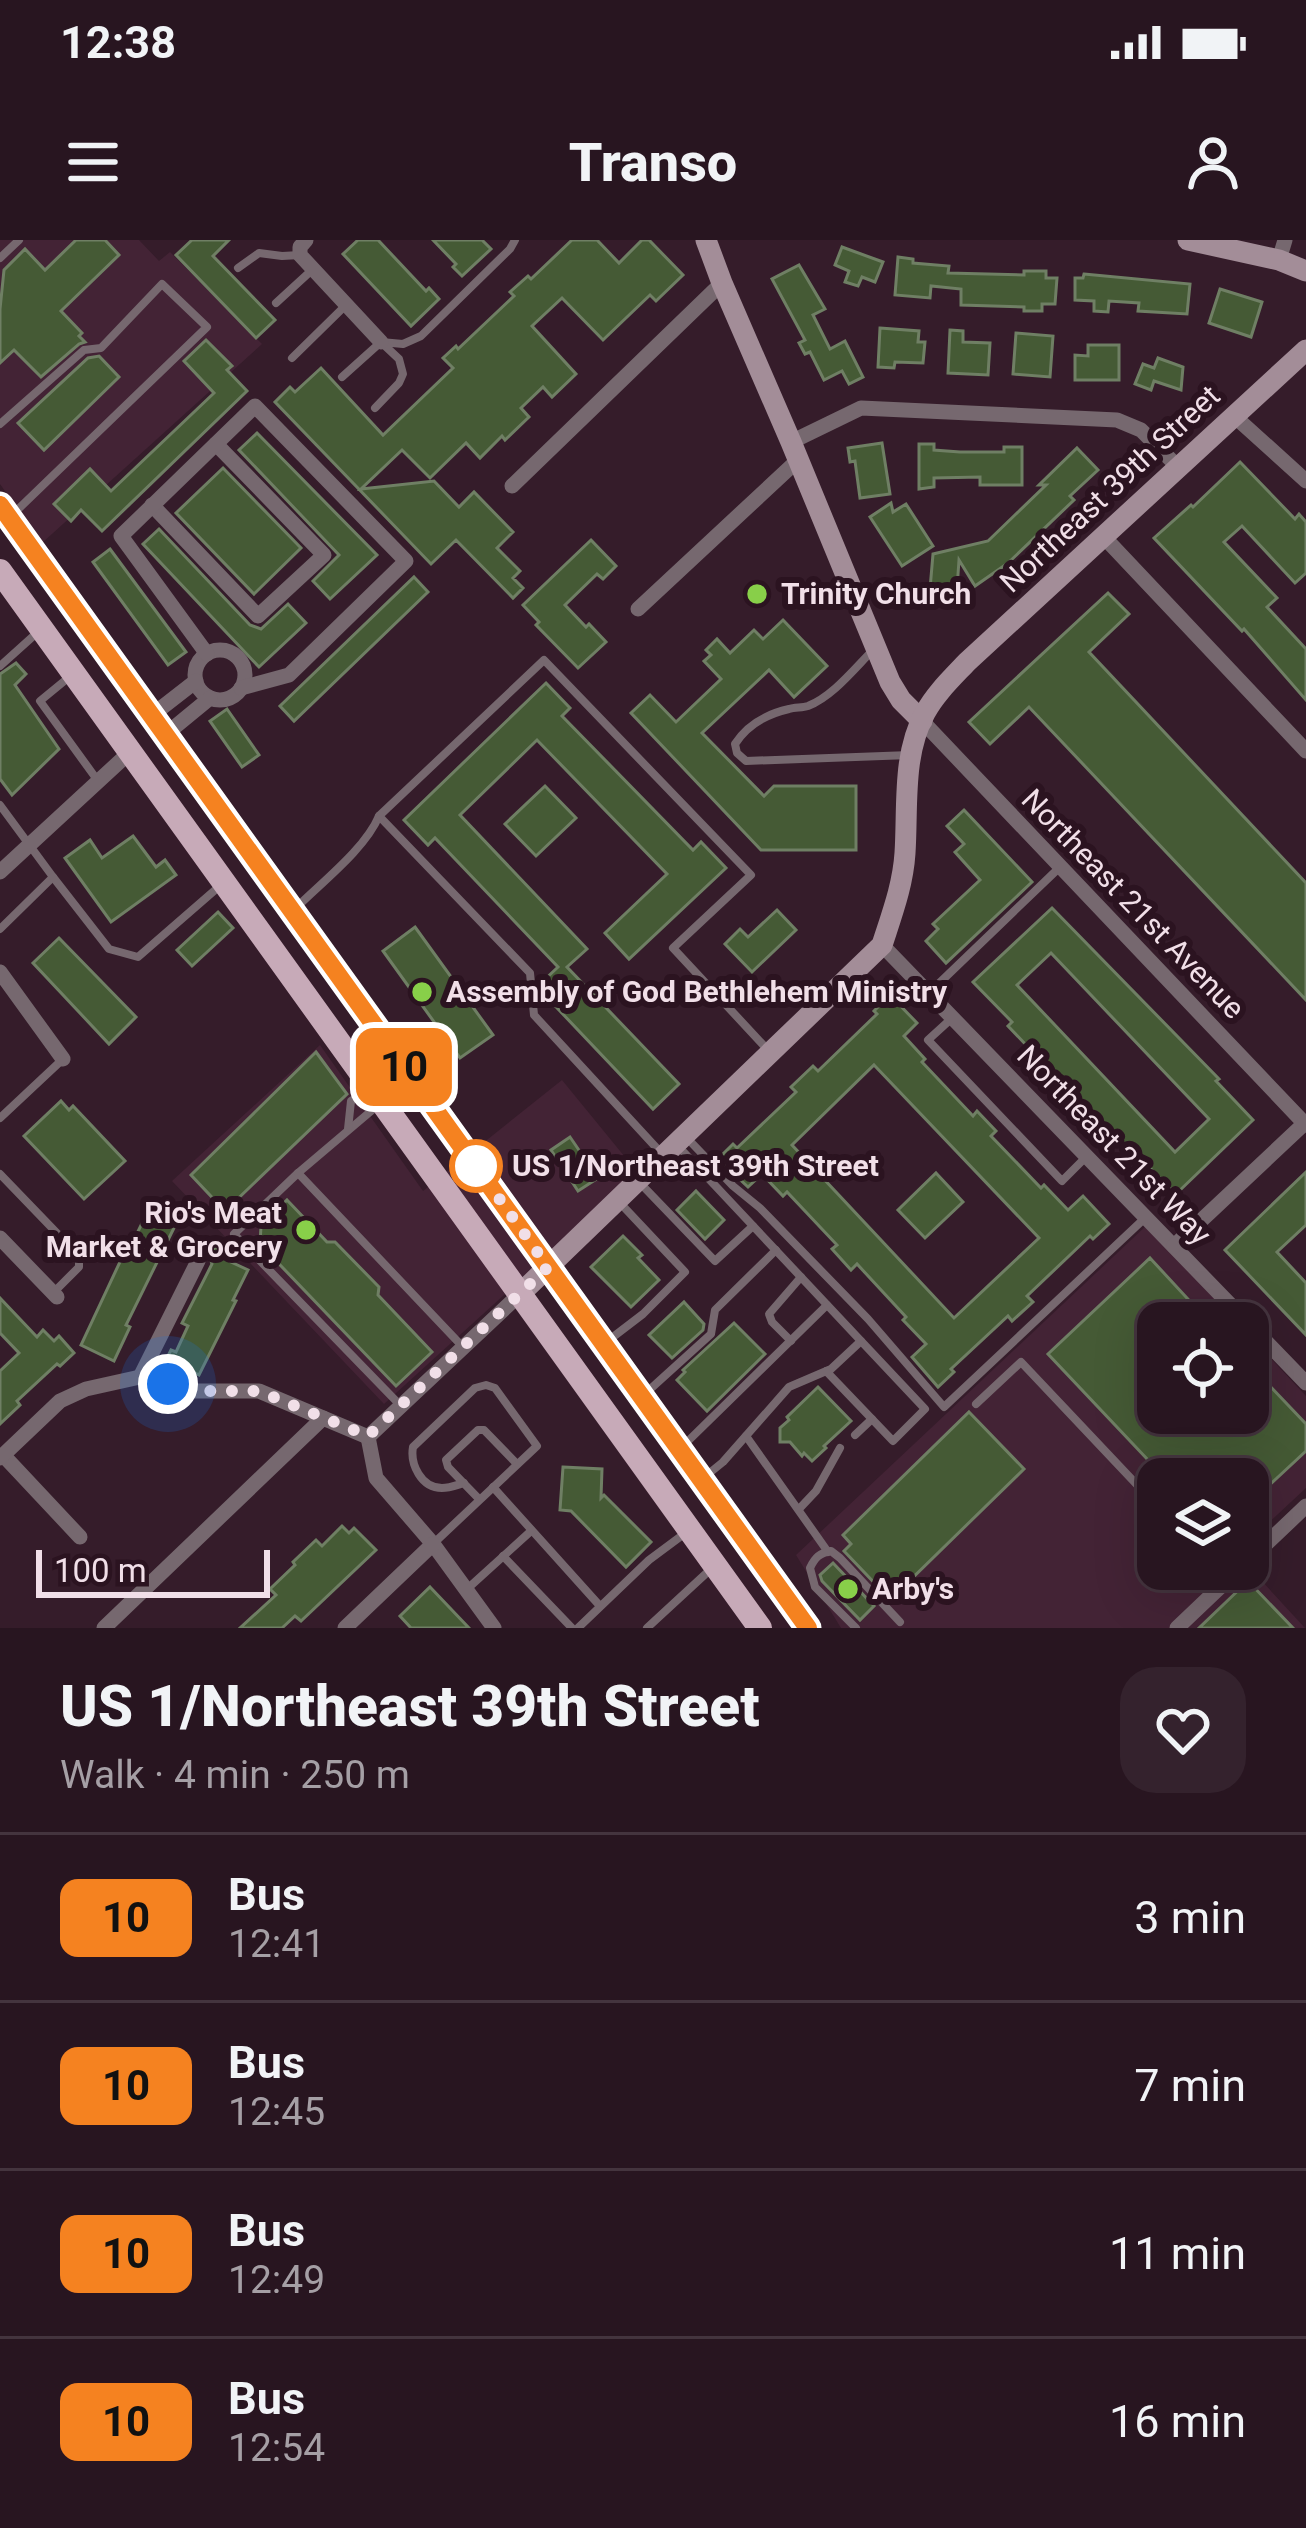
<!DOCTYPE html>
<meta charset="utf-8">
<style>
:root{--surface:#281520;--page:#34222d;--text:#f1f3f6;--muted:#a59fa5;--line:#44343e}
body{margin:0;font-family:Roboto,sans-serif;background:var(--page);color:var(--text);height:100vh;display:flex;flex-direction:column;font-size:45px;white-space:nowrap}
*{box-sizing:border-box;margin:0}
p{font-size:39px;color:var(--muted)}
.icon{flex:none;width:66px;height:66px;fill:none;stroke:currentColor;stroke-width:2;stroke-linecap:round;stroke-linejoin:round}
.map{position:relative;height:1388px;overflow:hidden}
.details{display:flex;flex-direction:column;background:var(--surface);flex:1}
.details>*{flex:none}
.badge{padding:0 24px;border-radius:18px;font-size:42px;line-height:78px}
.fabs{position:absolute;left:1137px;top:1062px;display:grid;gap:24px}
.fabs a{display:grid;place-items:center;width:132px;height:132px;border-radius:24px;background:var(--surface);box-shadow:0 12px 48px #0002,0 0 0 3px var(--line);font-size:60px}
.scale{position:absolute;left:36px;bottom:30px;width:234px;box-sizing:border-box;padding-left:12px;border:6px solid #f1dfe8;border-top:0;font-size:33px;line-height:42px;white-space:nowrap;color:#f1dfe8;-webkit-text-stroke:9px #2b1320;paint-order:stroke}
.you{position:absolute;width:60px;height:60px;margin:-30px;border:9px solid #fff;border-radius:50%;background:#1a73e8;box-shadow:0 0 0 18px #1a73e833}
.map>.badge{position:absolute;translate:-50% -50%;box-shadow:0 0 0 6px #fff}
.round{display:grid;place-items:center;flex:none;width:126px;height:126px;border-radius:36px;background:var(--page)}
.headline{display:flex;align-items:center;justify-content:space-between;height:204px;padding:0 60px}
h1{font-size:57px;font-weight:800;line-height:90px}
ul{padding:0;list-style:none}
li{display:flex;align-items:center;gap:36px;height:168px;padding:0 60px;border-top:3px solid var(--line)}
li div{flex:1}
li b{display:block;font-size:45px}
li em{font-style:normal}
li .badge{min-width:132px;font-weight:700;text-align:center}
.status{display:flex;justify-content:space-between;align-items:center;height:84px;padding:0 60px;background:var(--surface);direction:ltr}
.status svg{height:33px;fill:currentColor}
header{display:flex;justify-content:space-between;align-items:center;height:156px;padding:0 60px;background:var(--surface);font-size:54px;font-weight:800}
.map>svg:first-child{display:block}
</style>
<div class="status"><b>12:38</b><svg viewBox="0 0 49 12"><path d="M0 12V9h3v3zM5 12V6h3v6zM10 12V3h3v9zM15 12V0h3v12zM26 1h20v11H26zM47 4h2v5h-2z"/></svg></div>
<header><svg class="icon" aria-label="menu" viewBox="0 0 24 24"><path d="M4 6h16M4 12h16M4 18h16"/></svg>Transo<svg class="icon" aria-label="person" viewBox="0 0 24 24"><circle cx="12" cy="8" r="4"/><path d="M4 21q1-7 8-7t8 7"/></svg></header>
<div class="map">
<svg width="1306" height="1388" viewBox="0 0 1306 1388">
<rect width="100%" height="100%" fill="#351c2a"/>
<g fill="#432335">
<path d="M 0,0 L 139,0 L 159,21 L 170,12 L 262,104 L 42,303 L 0,244 Z"/>
<path d="M 320,805 L 423,951 L 562,840 L 638,933 L 384,1164 L 172,941 Z"/>
<path d="M 1147,985 L 1238,1083 L 1158,1083 L 1158,1173 L 1248,1173 L 1248,1094 L 1306,1156 L 1306,1248 L 1248,1302 L 1248,1239 L 1158,1239 L 1158,1329 L 1248,1329 L 1248,1326 L 1305,1388 L 841,1388 L 796,1315 Z"/>
</g>
<g fill="#455a35" stroke="#6f7f64" stroke-width="3" fill-rule="evenodd">
<path d="M 76,0 L 105,0 L 119,15 L 61,71 L 82,93 L 79,96 L 85,102 L 79,104 L 41,137 L 14,110 L 0,123 L 0,69 L 4,30 L 25,9 L 45,30 Z"/>
<path d="M 192,0 L 229,0 L 213,16 L 275,80 L 256,98 L 176,15 Z"/>
<path d="M 358,0 L 378,0 L 426,51 L 429,48 L 439,59 L 411,86 L 343,14 Z"/>
<path d="M 433,0 L 482,0 L 491,9 L 462,36 L 453,27 L 456,24 Z"/>
<path d="M 572,0 L 597,0 L 619,23 L 642,0 L 649,0 L 683,35 L 656,61 L 650,55 L 603,100 L 562,58 L 532,86 L 576,134 L 552,157 L 543,147 L 521,168 L 529,177 L 505,200 L 502,196 L 480,218 L 466,203 L 430,238 L 402,210 L 361,249 L 434,241 L 459,267 L 474,252 L 513,292 L 497,308 L 520,331 L 513,338 L 523,348 L 513,358 L 456,300 L 431,324 L 275,162 L 290,147 L 295,152 L 321,128 L 383,195 L 453,128 L 443,118 L 456,106 L 458,109 L 514,56 L 510,52 L 528,36 L 531,39 Z"/>
<path d="M 842,7 L 883,22 L 875,42 L 862,37 L 858,46 L 845,42 L 849,31 L 835,25 Z"/>
<path d="M 898,17 L 913,19 L 913,23 L 949,26 L 948,33 L 1024,35 L 1024,31 L 1046,31 L 1046,38 L 1057,38 L 1055,64 L 1042,64 L 1042,71 L 1024,71 L 1024,67 L 961,65 L 961,49 L 931,46 L 930,58 L 895,55 Z"/>
<path d="M 799,25 L 825,69 L 813,75 L 830,109 L 845,101 L 863,137 L 849,144 L 842,131 L 824,140 L 810,112 L 805,114 L 799,103 L 805,100 L 772,39 Z"/>
<path d="M 1084,34 L 1190,44 L 1187,74 L 1138,71 L 1139,63 L 1109,61 L 1108,72 L 1094,71 L 1094,61 L 1075,60 L 1075,38 L 1083,38 Z"/>
<path d="M 1220,49 L 1262,62 L 1251,97 L 1209,83 Z"/>
<path d="M 880,88 L 919,91 L 918,102 L 925,102 L 923,123 L 895,122 L 894,128 L 878,127 Z"/>
<path d="M 950,90 L 963,91 L 963,102 L 990,103 L 988,135 L 948,133 Z"/>
<path d="M 1016,93 L 1053,96 L 1050,137 L 1013,134 Z"/>
<path d="M 206,100 L 232,126 L 227,130 L 247,151 L 102,291 L 81,270 L 71,281 L 54,264 L 90,229 L 111,251 L 214,153 L 184,121 Z"/>
<path d="M 1088,105 L 1119,105 L 1119,140 L 1075,140 L 1075,115 L 1088,116 Z"/>
<path d="M 99,116 L 119,137 L 44,210 L 18,183 L 88,118 Z"/>
<path d="M 1158,118 L 1183,127 L 1181,150 L 1154,141 L 1151,150 L 1135,144 L 1143,124 L 1154,128 Z"/>
<path d="M 257,193 L 377,315 L 330,359 L 313,341 L 339,315 L 239,210 Z"/>
<path d="M 882,203 L 890,254 L 860,258 L 855,221 L 850,222 L 848,208 Z"/>
<path d="M 919,204 L 934,204 L 934,210 L 960,212 L 1004,212 L 1004,207 L 1022,207 L 1022,245 L 980,245 L 980,237 L 934,238 L 934,247 L 919,249 Z"/>
<path d="M 1077,208 L 1098,230 L 1070,256 L 1074,260 L 1008,323 L 975,346 L 959,320 L 957,349 L 930,349 L 933,314 L 988,301 L 1046,245 L 1039,245 Z"/>
<path d="M 1240,222 L 1295,279 L 1299,274 L 1306,282 L 1306,333 L 1295,343 L 1242,286 L 1224,302 L 1277,358 L 1267,367 L 1306,409 L 1306,460 L 1244,389 L 1242,391 L 1154,298 L 1191,265 L 1193,267 Z"/>
<path d="M 223,228 L 301,308 L 254,354 L 176,273 Z"/>
<path d="M 891,263 L 893,272 L 906,264 L 933,306 L 902,326 L 870,277 Z"/>
<path d="M 159,289 L 250,385 L 261,389 L 288,364 L 306,383 L 259,427 L 143,304 Z"/>
<path d="M 591,300 L 616,326 L 603,339 L 597,334 L 565,365 L 586,387 L 589,384 L 606,402 L 578,428 L 536,385 L 539,382 L 523,365 Z"/>
<path d="M 110,309 L 186,412 L 168,425 L 93,322 Z"/>
<path d="M 414,337 L 428,352 L 294,481 L 280,466 Z"/>
<path d="M 1108,353 L 1129,374 L 1089,412 L 1306,643 L 1306,760 L 1029,467 L 990,504 L 969,482 Z"/>
<path d="M 783,380 L 827,426 L 794,457 L 769,430 L 702,493 L 764,556 L 774,546 L 856,546 L 856,610 L 761,610 L 631,473 L 650,455 L 676,482 L 721,439 L 704,421 L 711,415 L 706,410 L 717,399 L 730,413 L 754,390 L 763,399 Z"/>
<path d="M 16,423 L 26,434 L 15,445 L 59,509 L 12,555 L 0,539 L 0,434 Z"/>
<path d="M 546,443 L 570,468 L 562,476 L 693,610 L 701,602 L 726,628 L 629,719 L 605,693 L 667,634 L 537,500 L 460,575 L 587,709 L 567,727 L 679,844 L 653,869 L 540,750 L 539,745 L 558,727 L 435,598 L 428,605 L 404,580 Z"/>
<path d="M 227,469 L 259,515 L 242,527 L 210,481 Z"/>
<path d="M 545,546 L 576,578 L 536,616 L 505,584 Z"/>
<path d="M 964,570 L 1032,642 L 946,723 L 926,701 L 938,689 L 933,684 L 980,640 L 955,612 L 964,604 L 947,586 Z"/>
<path d="M 133,596 L 156,627 L 165,620 L 176,635 L 111,682 L 65,618 L 90,600 L 102,618 Z"/>
<path d="M 1052,668 L 1219,839 L 1216,841 L 1253,880 L 1176,954 L 1138,916 L 1135,919 L 1008,786 L 1012,782 L 973,742 ZM 1051,713 L 1209,879 L 1175,912 L 1017,745 Z"/>
<path d="M 777,670 L 796,690 L 752,732 L 725,704 L 740,689 L 748,697 Z"/>
<path d="M 218,672 L 233,688 L 192,726 L 177,710 Z"/>
<path d="M 415,687 L 493,795 L 460,818 L 383,711 Z"/>
<path d="M 59,698 L 136,777 L 109,804 L 33,723 Z"/>
<path d="M 890,755 L 917,783 L 904,796 L 925,819 L 922,822 L 973,876 L 977,871 L 996,891 L 991,896 L 1041,948 L 1044,945 L 1068,970 L 1083,956 L 1109,984 L 1093,999 L 1090,996 L 1027,1056 L 1033,1062 L 1012,1081 L 1008,1076 L 951,1129 L 954,1132 L 938,1147 L 912,1117 L 926,1104 L 903,1080 L 906,1077 L 857,1024 L 851,1030 L 832,1009 L 837,1005 L 787,952 L 783,956 L 762,934 L 748,947 L 718,919 L 733,904 L 737,908 L 796,852 L 791,847 L 813,826 L 818,831 L 877,774 L 874,771 ZM 874,825 L 1039,998 L 954,1078 L 792,905 Z"/>
<path d="M 316,812 L 347,854 L 225,971 L 191,935 Z"/>
<path d="M 61,861 L 69,870 L 73,866 L 125,921 L 84,959 L 24,896 Z"/>
<path d="M 570,897 L 598,938 L 578,951 L 551,910 Z"/>
<path d="M 1306,932 L 1306,985 L 1277,1012 L 1306,1043 L 1306,1095 L 1225,1010 Z"/>
<path d="M 936,933 L 963,962 L 925,998 L 898,970 Z"/>
<path d="M 696,951 L 724,980 L 705,999 L 677,970 Z"/>
<path d="M 287,960 L 327,1002 L 335,1002 L 379,1047 L 378,1055 L 432,1112 L 396,1146 L 260,1004 L 261,986 Z"/>
<path d="M 146,975 L 174,988 L 126,1085 L 130,1087 L 114,1121 L 81,1105 L 126,1009 L 129,1010 Z"/>
<path d="M 623,996 L 642,1015 L 638,1018 L 659,1040 L 631,1067 L 591,1027 Z"/>
<path d="M 215,1007 L 233,1016 L 231,1022 L 248,1030 L 233,1060 L 236,1061 L 199,1135 L 185,1128 L 182,1135 L 173,1133 L 162,1128 L 171,1110 L 176,1112 L 188,1086 L 182,1083 L 212,1024 L 210,1018 Z"/>
<path d="M 1150,1018 L 1210,1083 L 1158,1083 L 1158,1173 L 1248,1173 L 1248,1123 L 1306,1184 L 1306,1211 L 1248,1265 L 1248,1239 L 1166,1239 L 1048,1114 Z"/>
<path d="M 0,1058 L 37,1097 L 43,1090 L 54,1101 L 59,1096 L 74,1113 L 60,1126 L 57,1124 L 17,1161 L 20,1165 L 0,1184 L 0,1131 L 19,1113 L 0,1093 Z"/>
<path d="M 684,1062 L 704,1084 L 703,1090 L 672,1118 L 649,1095 Z"/>
<path d="M 734,1083 L 765,1114 L 707,1171 L 677,1140 L 685,1132 L 683,1130 Z"/>
<path d="M 818,1147 L 851,1181 L 824,1206 L 826,1208 L 812,1221 L 804,1213 L 802,1216 L 790,1202 L 780,1202 L 780,1188 L 789,1180 L 787,1177 Z"/>
<path d="M 969,1172 L 1024,1229 L 898,1352 L 893,1346 L 885,1354 L 844,1311 L 851,1304 L 843,1295 Z"/>
<path d="M 563,1227 L 602,1229 L 601,1258 L 604,1255 L 651,1302 L 626,1327 L 571,1271 L 560,1270 Z"/>
<path d="M 342,1286 L 349,1293 L 354,1288 L 376,1310 L 301,1381 L 295,1376 L 282,1388 L 240,1388 L 276,1355 L 270,1349 L 295,1325 L 293,1322 L 316,1300 L 322,1306 Z"/>
<path d="M 833,1323 L 874,1366 L 860,1380 L 822,1341 L 820,1335 Z"/>
<path d="M 1248,1341 L 1293,1388 L 1199,1388 Z"/>
<path d="M 430,1347 L 469,1388 L 411,1388 L 400,1376 Z"/>
</g>
<g fill="none" stroke-linecap="round" stroke-linejoin="round">
<g stroke="#76686f" stroke-width="8">
<path d="M 0,18 L 19,0"/>
<path d="M 238,28 L 259,13 L 282,16 L 300,15"/>
<path d="M 276,63 L 312,30"/>
<path d="M 292,118 L 346,65"/>
<path d="M 342,137 L 381,102 L 403,104 L 421,96 L 510,9 L 515,0"/>
<path d="M 375,168 L 399,143 L 403,134 L 399,119 L 382,103"/>
<path d="M 0,184 L 84,110 L 101,108 L 162,44 L 207,87 L 10,277"/>
<path d="M 873,410 C 854,429 833,456 808,466 C 802,468 795,467 789,469 C 767,474 747,485 735,504 L 737,513 L 746,521 L 910,515"/>
<path d="M 0,426 L 39,391"/>
<path d="M 68,438 L 40,461 L 98,541"/>
<path d="M 0,565 L 53,637 L 0,689"/>
<path d="M 53,637 L 109,709 L 138,717 L 222,644"/>
<path d="M 296,668 C 322,642 365,609 379,576"/>
<path d="M 930,752 L 1060,627"/>
<path d="M 951,779 L 928,800 L 1062,941 L 1087,916"/>
<path d="M 377,866 L 298,933 L 234,994 L 400,1165"/>
<path d="M 0,878 L 63,819"/>
<path d="M 348,889 L 351,861 L 366,852"/>
<path d="M 686,897 L 733,946 L 760,968 L 868,1079 L 944,1167 L 1146,977"/>
<path d="M 677,905 L 861,1101"/>
<path d="M 663,915 L 534,775 L 530,733 L 379,576 L 544,420 L 751,635 L 673,708 L 767,809"/>
<path d="M 298,933 L 462,1106"/>
<path d="M 0,934 L 79,1016 L 79,1027 L 54,1052"/>
<path d="M 640,943 L 715,1021 L 753,986"/>
<path d="M 609,1100 L 643,1074 L 685,1032 L 621,964"/>
<path d="M 791,1101 L 772,1082 L 769,1074 L 801,1037"/>
<path d="M 647,1152 L 711,1094 L 715,1070 L 776,1010"/>
<path d="M 976,1164 L 1021,1122 L 1158,1267"/>
<path d="M 855,1195 L 872,1179"/>
<path d="M 746,1196 L 828,1312"/>
<path d="M 685,1204 L 827,1065"/>
<path d="M 707,1235 L 723,1222 L 789,1147 L 831,1129 L 861,1101 L 925,1169 L 893,1201 L 826,1131"/>
<path d="M 493,1247 L 600,1366"/>
<path d="M 479,1259 L 448,1227 L 446,1220 L 478,1190 L 484,1190 L 517,1224"/>
<path d="M 799,1269 L 816,1251 L 840,1208"/>
<path d="M 434,1303 L 537,1206 L 495,1148 L 486,1145 L 475,1148 L 413,1207 C 410,1224 421,1248 442,1248 C 449,1248 457,1245 464,1243"/>
<path d="M 503,1316 L 572,1388"/>
<path d="M 466,1350 L 531,1291"/>
<path d="M 578,1388 L 649,1320 L 684,1294"/>
<path d="M 647,1388 L 712,1328"/>
<path d="M 856,1388 L 815,1347 L 810,1328 C 815,1317 820,1313 831,1311 L 840,1318 L 900,1382"/>
</g>
<g stroke="#76686f" stroke-width="15">
<path d="M 306,0 L 300,7 L 300,15 L 381,102"/>
<path d="M 1279,20 L 1285,0"/>
<path d="M 1233,175 L 1306,241"/>
<path d="M 791,202 L 861,168 L 1117,180 L 1141,190 L 1177,226"/>
<path d="M 512,246 L 722,43"/>
<path d="M 152,265 L 258,376 L 324,315 L 216,204"/>
<path d="M 1103,296 L 1306,511"/>
<path d="M 638,369 L 798,220"/>
<circle cx="220" cy="435" r="25"/>
<path d="M 207,414 L 121,296 L 255,166 L 406,321 L 289,435 L 241,448"/>
<path d="M 151,476 L 196,441"/>
<path d="M 922,481 L 1306,885"/>
<path d="M 165,495 L 210,458"/>
<path d="M 0,632 L 130,512"/>
<path d="M 882,705 L 1306,1143"/>
<path d="M 0,732 L 63,819"/>
<path d="M 0,998 L 57,1057"/>
<path d="M 1174,1006 L 1306,882"/>
<path d="M 140,1137 L 198,1021"/>
<path d="M 368,1197 L 376,1238 L 433,1304 L 494,1388"/>
<path d="M 368,1197 L 520,1054"/>
<path d="M 3,1215 L 80,1297"/>
<path d="M 0,1218 L 60,1161 L 86,1149 L 140,1137 L 195,1151 L 259,1151 L 368,1197"/>
<path d="M 1248,1321 L 1306,1266"/>
<path d="M 104,1388 L 323,1178"/>
<path d="M 345,1388 L 433,1304"/>
<path d="M 1177,1388 L 1239,1329"/>
</g>
<g stroke="#a38d98" stroke-width="21">
<path d="M 706,0 L 722,43 L 791,202 L 890,442 L 901,460 L 922,481"/>
<path d="M 1188,0 L 1279,20 L 1306,31"/>
<path d="M 520,1054 L 882,705 C 892,674 903,645 905,613 C 908,567 902,515 925,473 C 935,454 952,438 967,422 L 1306,110"/>
</g>
<g stroke="#c7aab8" stroke-width="24">
<path d="M 0,266 L 808,1388"/>
<path d="M 0,331 L 760,1388"/>
</g>
</g>
<g fill="none" stroke-linecap="round" stroke-linejoin="round">
<defs>
<path id="line" d="M 0,265 L 808,1388"/>
</defs>
<use href="#line" stroke="#fff" stroke-width="27"/>
<use href="#line" stroke="#f58220" stroke-width="18"/>
<path stroke="#f1dfe8" stroke-width="12" stroke-dasharray="0 21.6" d="M 168,1144 L 195,1151 L 259,1151 L 368,1196 L 548,1027 L 476,926"/>
</g>
<g fill="#88cf49" stroke="#2b1320" stroke-width="4.5">
<circle cx="757" cy="354" r="12"/>
<circle cx="422" cy="752" r="12"/>
<circle cx="306" cy="990" r="12"/>
<circle cx="848" cy="1349" r="12"/>
</g>
<circle fill="#fff" stroke="#f58220" stroke-width="6" cx="476" cy="926" r="24"/>
<g text-anchor="middle" stroke-width="12" stroke-linejoin="round" paint-order="stroke">
<g font-size="30" fill="#f1dfe8" stroke="#2b1320">
<text transform="translate(1110 249) rotate(-43)" y="10">Northeast 39th Street</text>
<text transform="translate(1133 664) rotate(46)" y="10">Northeast 21st Avenue</text>
<text transform="translate(1114 905) rotate(46)" y="10">Northeast 21st Way</text>
</g>
<g font-size="30" font-weight="bold" fill="#f1dfe8" stroke="#2b1320" text-anchor="start">
<text x="781" y="364">Trinity Church</text>
<text x="446" y="762">Assembly of God Bethlehem Ministry</text>
<text x="282" y="983" text-anchor="end">Rio's Meat<tspan x="282" dy="34">Market &amp; Grocery</tspan></text>
<text x="872" y="1359">Arby's</text>
</g>
<g font-size="30" font-weight="bold" fill="#f1dfe8" stroke="#2b1320" text-anchor="start">
<text x="512" y="936">US 1/Northeast 39th Street</text>
</g>
</g>
</svg>
<div class="fabs">
<a><svg class="icon" aria-label="locate" viewBox="0 0 24 24"><circle cx="12" cy="12" r="6"/><path d="M12 2v4M12 18v4M2 12h4M18 12h4"/></svg></a>
<a><svg class="icon" aria-label="layers" viewBox="0 0 24 24"><path d="M12 4l9 5-9 5-9-5zM3 14l9 5 9-5"/></svg></a>
</div>
<div class="scale">100 m</div>
<div class="you" style="left:168px;top:1144px"></div>
<b class="badge" style="left:404px;top:827px;background:#f58220;color:#111">10</b>
</div>
<section class="details">
<div class="headline"><div><h1>US 1/Northeast 39th Street</h1><p>Walk · 4 min · 250 m</p></div><a class="round"><svg class="icon" aria-label="heart" viewBox="0 0 24 24"><path d="M12 20l-8-8c-3-5 5-10 8-4 3-6 11-1 8 4z"/></svg></a></div>
<ul>
<li><span class="badge" style="background:#f58220;color:#111">10</span><div><b>Bus</b><p>12:41</p></div><em>3 min</em></li>
<li><span class="badge" style="background:#f58220;color:#111">10</span><div><b>Bus</b><p>12:45</p></div><em>7 min</em></li>
<li><span class="badge" style="background:#f58220;color:#111">10</span><div><b>Bus</b><p>12:49</p></div><em>11 min</em></li>
<li><span class="badge" style="background:#f58220;color:#111">10</span><div><b>Bus</b><p>12:54</p></div><em>16 min</em></li>
</ul>
</section>
